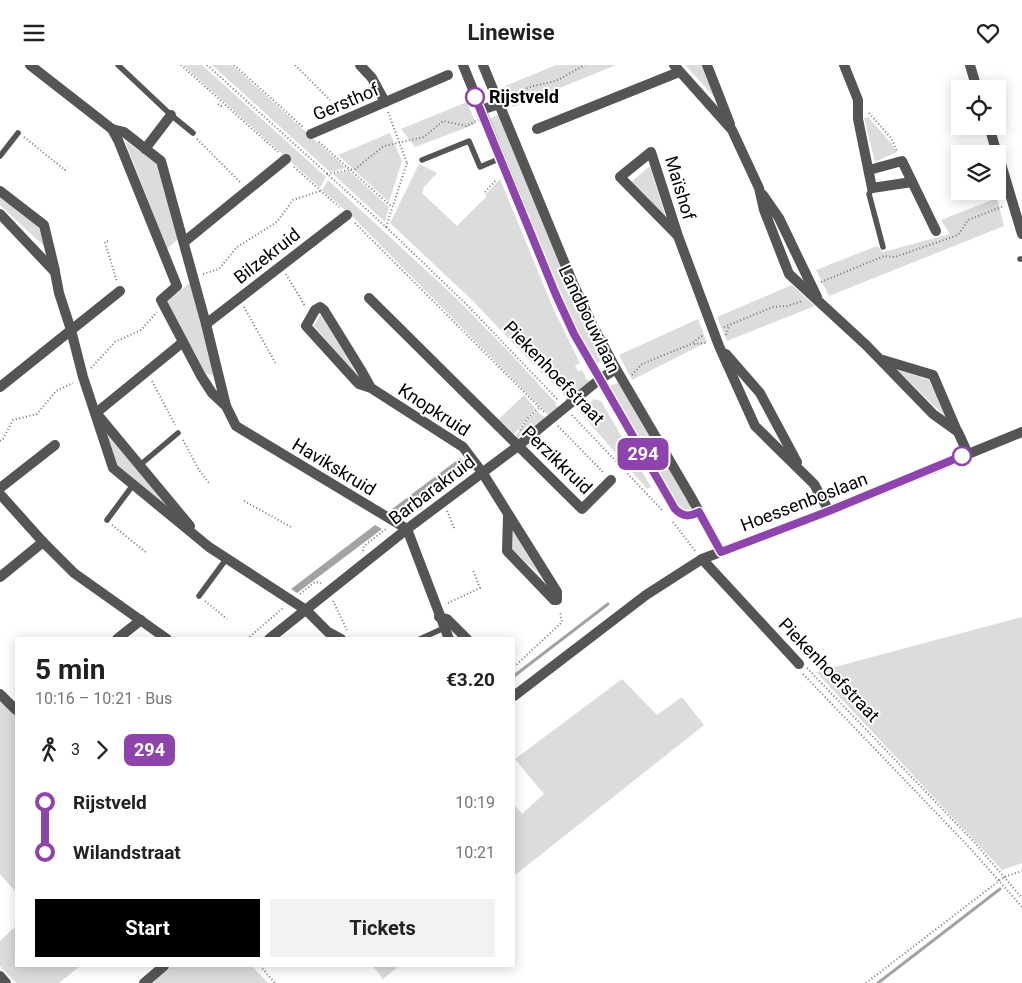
<!DOCTYPE html>
<meta charset="utf-8">
<style>
:root{--surface:#fff;--page:#f2f2f2;--text:#222;--muted:#767676;--accent:#000}
body{margin:0;font-family:Roboto,sans-serif;background:var(--page);color:var(--text);height:100vh;display:flex;flex-direction:column;font-size:19px;white-space:nowrap}
*{box-sizing:border-box;margin:0}
p{font-size:16px;color:var(--muted)}
.icon{flex:none;width:28px;height:28px;fill:none;stroke:currentColor;stroke-width:2;stroke-linecap:round;stroke-linejoin:round}
.map{position:relative;flex:1;overflow:hidden}
.details{position:absolute;left:15px;top:572px;width:500px;height:330px;display:flex;flex-direction:column;background:var(--surface);border-radius:0px;box-shadow:0 2px 12px #0003}
.details>*{flex:none}
.badge{padding:0 10px;border-radius:8px;font-size:18px;line-height:32px}
.fabs{position:absolute;left:951px;top:15px;display:grid;gap:10px}
.fabs a{display:grid;place-items:center;width:55px;height:55px;border-radius:0px;background:var(--surface);box-shadow:0 2px 12px #0003;font-size:25px}
.map>.badge{position:absolute;translate:-50% -50%;box-shadow:0 0 0 2px #fff}
.legs{display:flex;align-items:center;gap:8px;height:55px;padding:0 20px;font-size:16px}
.legs p{margin-inline-start:auto}
.headline{display:flex;align-items:center;justify-content:space-between;height:85px;padding:0 20px}
h1{font-size:28px;font-weight:700;line-height:38px}
.primary-button{display:flex;gap:10px;margin-top:auto;padding:10px 20px}
.primary-button a{flex:1;height:58px;border-radius:0px;background:var(--accent);color:#fff;font-size:20px;font-weight:700;line-height:58px;text-align:center}
.primary-button a+a{background:var(--page);color:var(--text)}
ul{padding:0 20px;list-style:none}
li{display:flex;align-items:center;gap:18px;height:50px;font-size:19px}
li i{display:grid;place-items:center;width:8px;height:100%;margin:0 6px;background:currentColor}
li i::after{content:'';width:12px;height:12px;margin:-6px;border:4px solid;border-radius:50%;background:var(--surface)}
li p{margin-inline-start:auto}
li:first-child i{background:linear-gradient(#0000 50%,currentColor 0)}
li:last-child i{background:linear-gradient(currentColor 50%,#0000 0)}
header{display:flex;justify-content:space-between;align-items:center;height:65px;padding:0 20px;background:var(--surface);font-size:22px;font-weight:700}
.map>svg:first-child{display:block}
</style>
<header><svg class="icon" aria-label="menu" viewBox="0 0 24 24"><path d="M4 6h16M4 12h16M4 18h16"/></svg>Linewise<svg class="icon" aria-label="heart" viewBox="0 0 24 24"><path d="M12 20l-8-8c-3-5 5-10 8-4 3-6 11-1 8 4z"/></svg></header>
<div class="map">
<svg width="1022" height="918" viewBox="0 0 1022 918">
<rect width="100%" height="100%" fill="#fff"/>
<g fill="#dcdcdc">
<path d="M 183,0 L 202,0 L 326,112 L 320,123 Z"/>
<path d="M 212,0 L 232,0 L 346,103 L 330,107 Z"/>
<path d="M 556,0 L 616,0 L 513,42 L 505,21 Z"/>
<path d="M 685,0 L 703,0 L 718,36 Z"/>
<path d="M 467,37 L 476,59 L 415,82 L 401,64 Z"/>
<path d="M 500,49 L 549,171 L 604,294 L 596,299 L 577,268 L 489,54 Z"/>
<path d="M 868,52 L 891,78 L 897,87 L 875,97 L 864,53 Z"/>
<path d="M 390,68 L 402,96 L 389,137 L 338,90 Z"/>
<path d="M 125,76 L 156,98 L 178,174 L 167,184 Z"/>
<path d="M 419,99 L 437,108 L 423,123 L 424,124 L 422,128 L 457,161 L 486,132 L 485,130 L 500,114 L 553,243 L 580,298 L 575,301 L 578,306 L 582,305 L 587,315 L 589,315 L 591,318 L 567,336 L 565,334 L 567,333 L 543,308 L 542,309 L 539,305 L 542,302 L 538,297 L 534,300 L 472,235 L 390,158 Z"/>
<path d="M 650,101 L 666,153 L 631,117 Z"/>
<path d="M 349,106 L 389,142 L 385,157 L 333,109 Z"/>
<path d="M 328,115 L 455,232 L 508,286 L 556,338 L 555,339 L 558,343 L 548,350 L 354,153 L 322,125 Z"/>
<path d="M 0,130 L 41,161 L 48,185 L 0,140 Z"/>
<path d="M 997,133 L 1004,161 L 829,231 L 816,205 L 877,181 L 883,187 L 950,169 L 941,155 Z"/>
<path d="M 190,218 L 215,311 L 205,308 L 167,236 Z"/>
<path d="M 792,220 L 815,241 L 727,276 L 717,252 Z"/>
<path d="M 321,249 L 359,313 L 314,261 Z"/>
<path d="M 698,254 L 707,277 L 632,315 L 619,290 Z"/>
<path d="M 896,304 L 929,315 L 948,354 Z"/>
<path d="M 618,318 L 621,320 L 690,439 L 690,444 L 685,447 L 677,442 L 609,321 Z"/>
<path d="M 524,330 L 536,344 L 514,369 L 502,357 L 501,358 L 498,355 Z"/>
<path d="M 594,334 L 601,336 L 651,422 L 647,424 L 579,346 Z"/>
<path d="M 537,346 L 545,353 L 517,374 L 516,370 L 528,354 Z"/>
<path d="M 106,366 L 171,445 L 116,400 Z"/>
<path d="M 512,465 L 539,509 L 511,484 Z"/>
<path d="M 1022,552 L 1022,798 L 1002,805 L 816,607 Z"/>
<path d="M 622,614 L 657,650 L 682,632 L 704,660 L 514,811 L 514,739 L 522,749 L 544,729 L 515,694 Z"/>
<path d="M 0,632 L 16,649 L 16,827 L 0,809 Z"/>
<path d="M 16,861 L 16,901 L 80,901 L 59,918 L 16,918 L 0,901 L 0,876 Z"/>
<path d="M 172,901 L 252,901 L 268,918 L 150,918 Z"/>
<path d="M 373,901 L 399,901 L 383,914 Z"/>
</g>
<g fill="#a3a3a3">
<path d="M 460,393 L 464,397 L 462,404 L 443,416 L 398,449 L 392,444 Z"/>
<path d="M 375,460 L 382,464 L 297,528 L 291,524 Z"/>
</g>
<g fill="none" stroke-linecap="round" stroke-linejoin="round">
<g stroke="#a3a3a3" stroke-width="3">
<path d="M 514,611 L 608,539"/>
<path d="M 878,918 L 1000,824"/>
</g>
<g stroke="#777" stroke-width="2" stroke-dasharray="1 2.5" stroke-linecap="butt">
<path d="M 181,0 L 278,87"/>
<path d="M 207,0 L 386,162 L 466,239 L 558,335"/>
<path d="M 234,0 L 303,62"/>
<path d="M 295,0 L 330,35"/>
<path d="M 507,31 L 533,21 L 556,16 L 585,0"/>
<path d="M 218,39 L 221,41 L 223,39"/>
<path d="M 388,47 L 407,98"/>
<path d="M 869,48 L 891,73 L 897,86"/>
<path d="M 24,72 L 65,105 L 67,102"/>
<path d="M 197,74 L 241,118"/>
<path d="M 319,77 L 392,142"/>
<path d="M 294,102 L 339,142"/>
<path d="M 485,127 L 497,114"/>
<path d="M 355,158 L 544,347"/>
<path d="M 386,162 L 407,98"/>
<path d="M 108,176 L 105,177 L 117,217"/>
<path d="M 203,209 L 219,204 L 237,182 L 277,157 L 293,135 L 320,126"/>
<path d="M 286,209 L 305,241"/>
<path d="M 821,217 L 884,191 L 895,192 L 958,170 L 968,155 L 1004,141"/>
<path d="M 244,242 L 276,299"/>
<path d="M 724,262 L 773,242 L 787,241 L 802,236"/>
<path d="M 726,270 L 729,261"/>
<path d="M 694,279 L 706,278"/>
<path d="M 91,303 L 115,277 L 141,265 L 157,247"/>
<path d="M 632,310 L 642,299 L 691,279 L 703,270"/>
<path d="M 152,316 L 175,360"/>
<path d="M 572,350 L 663,446"/>
<path d="M 558,361 L 604,408"/>
<path d="M 520,365 L 528,353 L 540,342"/>
<path d="M 183,375 L 199,405 L 209,418"/>
<path d="M 0,376 L 3,374 L 13,355 L 37,349 L 56,326 L 73,318"/>
<path d="M 244,436 L 291,462"/>
<path d="M 447,446 L 455,465"/>
<path d="M 403,449 L 443,420 L 452,416"/>
<path d="M 673,457 L 696,487"/>
<path d="M 112,460 L 147,488"/>
<path d="M 363,486 L 364,481 L 386,464"/>
<path d="M 300,529 L 315,517 L 321,518"/>
<path d="M 205,536 L 227,554"/>
<path d="M 333,536 L 347,565"/>
<path d="M 448,538 L 480,523 L 473,505"/>
<path d="M 247,574 L 283,543"/>
<path d="M 514,602 L 562,557 L 560,546"/>
<path d="M 807,603 L 975,778 L 1022,833"/>
<path d="M 803,609 L 969,782 L 1022,842"/>
<path d="M 260,901 L 275,918"/>
<path d="M 866,918 L 1004,812 L 1022,806"/>
</g>
<g stroke="#555" stroke-width="5.5">
<path d="M 118,0 L 171,50 L 193,68"/>
<path d="M 0,91 L 18,68"/>
<path d="M 422,95 L 469,76 L 480,102 L 501,93"/>
<path d="M 872,123 L 869,129 L 883,182"/>
<path d="M 1020,194 L 1022,194"/>
<path d="M 140,400 L 178,368"/>
<path d="M 107,455 L 133,420"/>
<path d="M 199,531 L 227,493"/>
<path d="M 420,574 L 444,563"/>
</g>
<g stroke="#555" stroke-width="10">
<path d="M 30,0 L 112,64 L 118,75 L 177,221 L 161,235 L 201,311 L 212,328 L 226,341 L 236,361 L 407,464 L 449,574"/>
<path d="M 360,0 L 372,13 L 385,37"/>
<path d="M 463,0 L 556,230 L 574,269 L 675,444 C 683,452 689,452 699,447"/>
<path d="M 483,0 L 572,216 L 593,261 L 616,304 L 691,432 L 721,487"/>
<path d="M 674,0 L 732,65 L 759,123 L 764,145 L 789,209 L 866,280 L 933,349 L 958,367 L 968,389"/>
<path d="M 707,0 L 730,59"/>
<path d="M 844,0 L 858,35 L 858,54 L 872,123 L 912,117"/>
<path d="M 970,0 L 977,24"/>
<path d="M 481,45 L 499,39"/>
<path d="M 989,61 L 997,89"/>
<path d="M 112,64 L 124,67 L 161,96 L 206,259 L 226,341"/>
<path d="M 537,64 L 679,7"/>
<path d="M 311,69 L 448,10"/>
<path d="M 145,84 L 171,50"/>
<path d="M 998,89 L 1022,169"/>
<path d="M 869,105 L 902,96 L 936,166"/>
<path d="M 0,126 L 44,160 L 55,206"/>
<path d="M 763,130 L 779,153 L 817,232"/>
<path d="M 0,149 L 55,207 L 59,228 L 71,265 L 83,312 L 113,403 L 209,482 L 306,545 L 328,567 L 341,574"/>
<path d="M 678,171 L 651,87 L 620,112 L 678,171 L 719,281 L 755,361 L 814,419 L 829,446"/>
<path d="M 184,177 L 286,94"/>
<path d="M 369,233 L 582,444 L 611,415"/>
<path d="M 206,259 L 347,150"/>
<path d="M 726,289 L 760,328 L 797,397"/>
<path d="M 883,295 L 933,310 L 957,366"/>
<path d="M 0,322 L 120,226"/>
<path d="M 371,323 L 359,319 L 355,315 L 306,261 L 315,245 L 320,242 L 324,245 L 361,305 L 371,323 L 463,382 L 482,407 L 557,527 L 557,535 L 554,535 L 507,486 L 508,450"/>
<path d="M 96,348 L 183,277"/>
<path d="M 97,349 L 190,461"/>
<path d="M 0,423 L 55,380"/>
<path d="M 0,429 L 43,477 L 74,508 L 167,574"/>
<path d="M 702,494 L 799,599"/>
<path d="M 0,512 L 43,477"/>
<path d="M 439,552 L 447,554 L 467,574"/>
<path d="M 117,574 L 141,555"/>
<path d="M 269,574 L 407,464 L 518,381 L 600,314 L 616,304"/>
<path d="M 0,629 L 16,645"/>
<path d="M 514,631 L 646,530 L 702,494 L 829,446 L 1022,367"/>
<path d="M 0,911 L 6,918"/>
<path d="M 144,918 L 164,901"/>
</g>
<path stroke="#777" stroke-width="2" stroke-dasharray="1 2.5" stroke-linecap="butt" d="M 327,109 L 355,104 L 384,81 L 424,72 L 443,56 L 466,61 L 484,52"/>
</g>
<g fill="none" stroke-linecap="round" stroke-linejoin="round">
<defs>
<path id="line-1" d="M 475,32 L 556,230 L 574,269 L 675,444 C 683,452 689,452 699,447 L 721,487 L 829,446 L 962,391"/>
</defs>
<use href="#line-1" stroke="#fff" stroke-width="11"/>
<use href="#line-1" stroke="#8e44ad" stroke-width="8"/>
</g>
<g fill="#fff" stroke="#8e44ad" stroke-width="2.5">
<circle cx="475" cy="32" r="9"/>
<circle cx="962" cy="391" r="9"/>
</g>
<g text-anchor="middle" stroke-width="4" stroke-linejoin="round" paint-order="stroke">
<g font-size="18" font-weight="bold" fill="#000" stroke="#fff" text-anchor="start">
<text x="489" y="38">Rijstveld</text>
</g>
<g font-size="18" fill="#000" stroke="#fff">
<text transform="translate(346 37) rotate(-23)" y="6">Gersthof</text>
<text transform="translate(680 123) rotate(73)" y="6">Maïshof</text>
<text transform="translate(267 191) rotate(-38)" y="6">Bilzekruid</text>
<text transform="translate(589 254) rotate(64)" y="6">Landbouwlaan</text>
<text transform="translate(554 308) rotate(46)" y="6">Piekenhoefstraat</text>
<text transform="translate(434 345) rotate(33)" y="6">Knopkruid</text>
<text transform="translate(557 395) rotate(44)" y="6">Perzikkruid</text>
<text transform="translate(334 402) rotate(31)" y="6">Havikskruid</text>
<text transform="translate(432 425) rotate(-37)" y="6">Barbarakruid</text>
<text transform="translate(804 437) rotate(-21)" y="6">Hoessenboslaan</text>
<text transform="translate(829 605) rotate(46)" y="6">Piekenhoefstraat</text>
</g>
</g>
</svg>
<div class="fabs">
<a><svg class="icon" aria-label="locate" viewBox="0 0 24 24"><circle cx="12" cy="12" r="6"/><path d="M12 2v4M12 18v4M2 12h4M18 12h4"/></svg></a>
<a><svg class="icon" aria-label="layers" viewBox="0 0 24 24"><path d="M12 4l9 5-9 5-9-5zM3 14l9 5 9-5"/></svg></a>
</div>
<b class="badge" style="left:643px;top:389px;background:#8e44ad;color:#fff">294</b>
<section class="details">
<div class="headline"><div><h1>5 min</h1><p>10:16 – 10:21 · Bus</p></div><b>€3.20</b></div>
<div class="legs"><svg class="icon" aria-label="walk" viewBox="0 0 24 24"><circle cx="13" cy="4" r="2"/><path d="M13 8l-2 6 4 7M11 14l-3 7M7 12l3-4h3l4 4"/></svg>3<svg class="icon" aria-label="forward" viewBox="0 0 24 24"><path d="M9 5l7 7-7 7"/></svg><b class="badge" style="background:#8e44ad;color:#fff">294</b></div>
<ul>
<li><i style="color:#8e44ad"></i><b>Rijstveld</b><p>10:19</p></li>
<li><i style="color:#8e44ad"></i><b>Wilandstraat</b><p>10:21</p></li>
</ul>
<div class="primary-button"><a>Start</a><a>Tickets</a></div>
</section>
</div>
